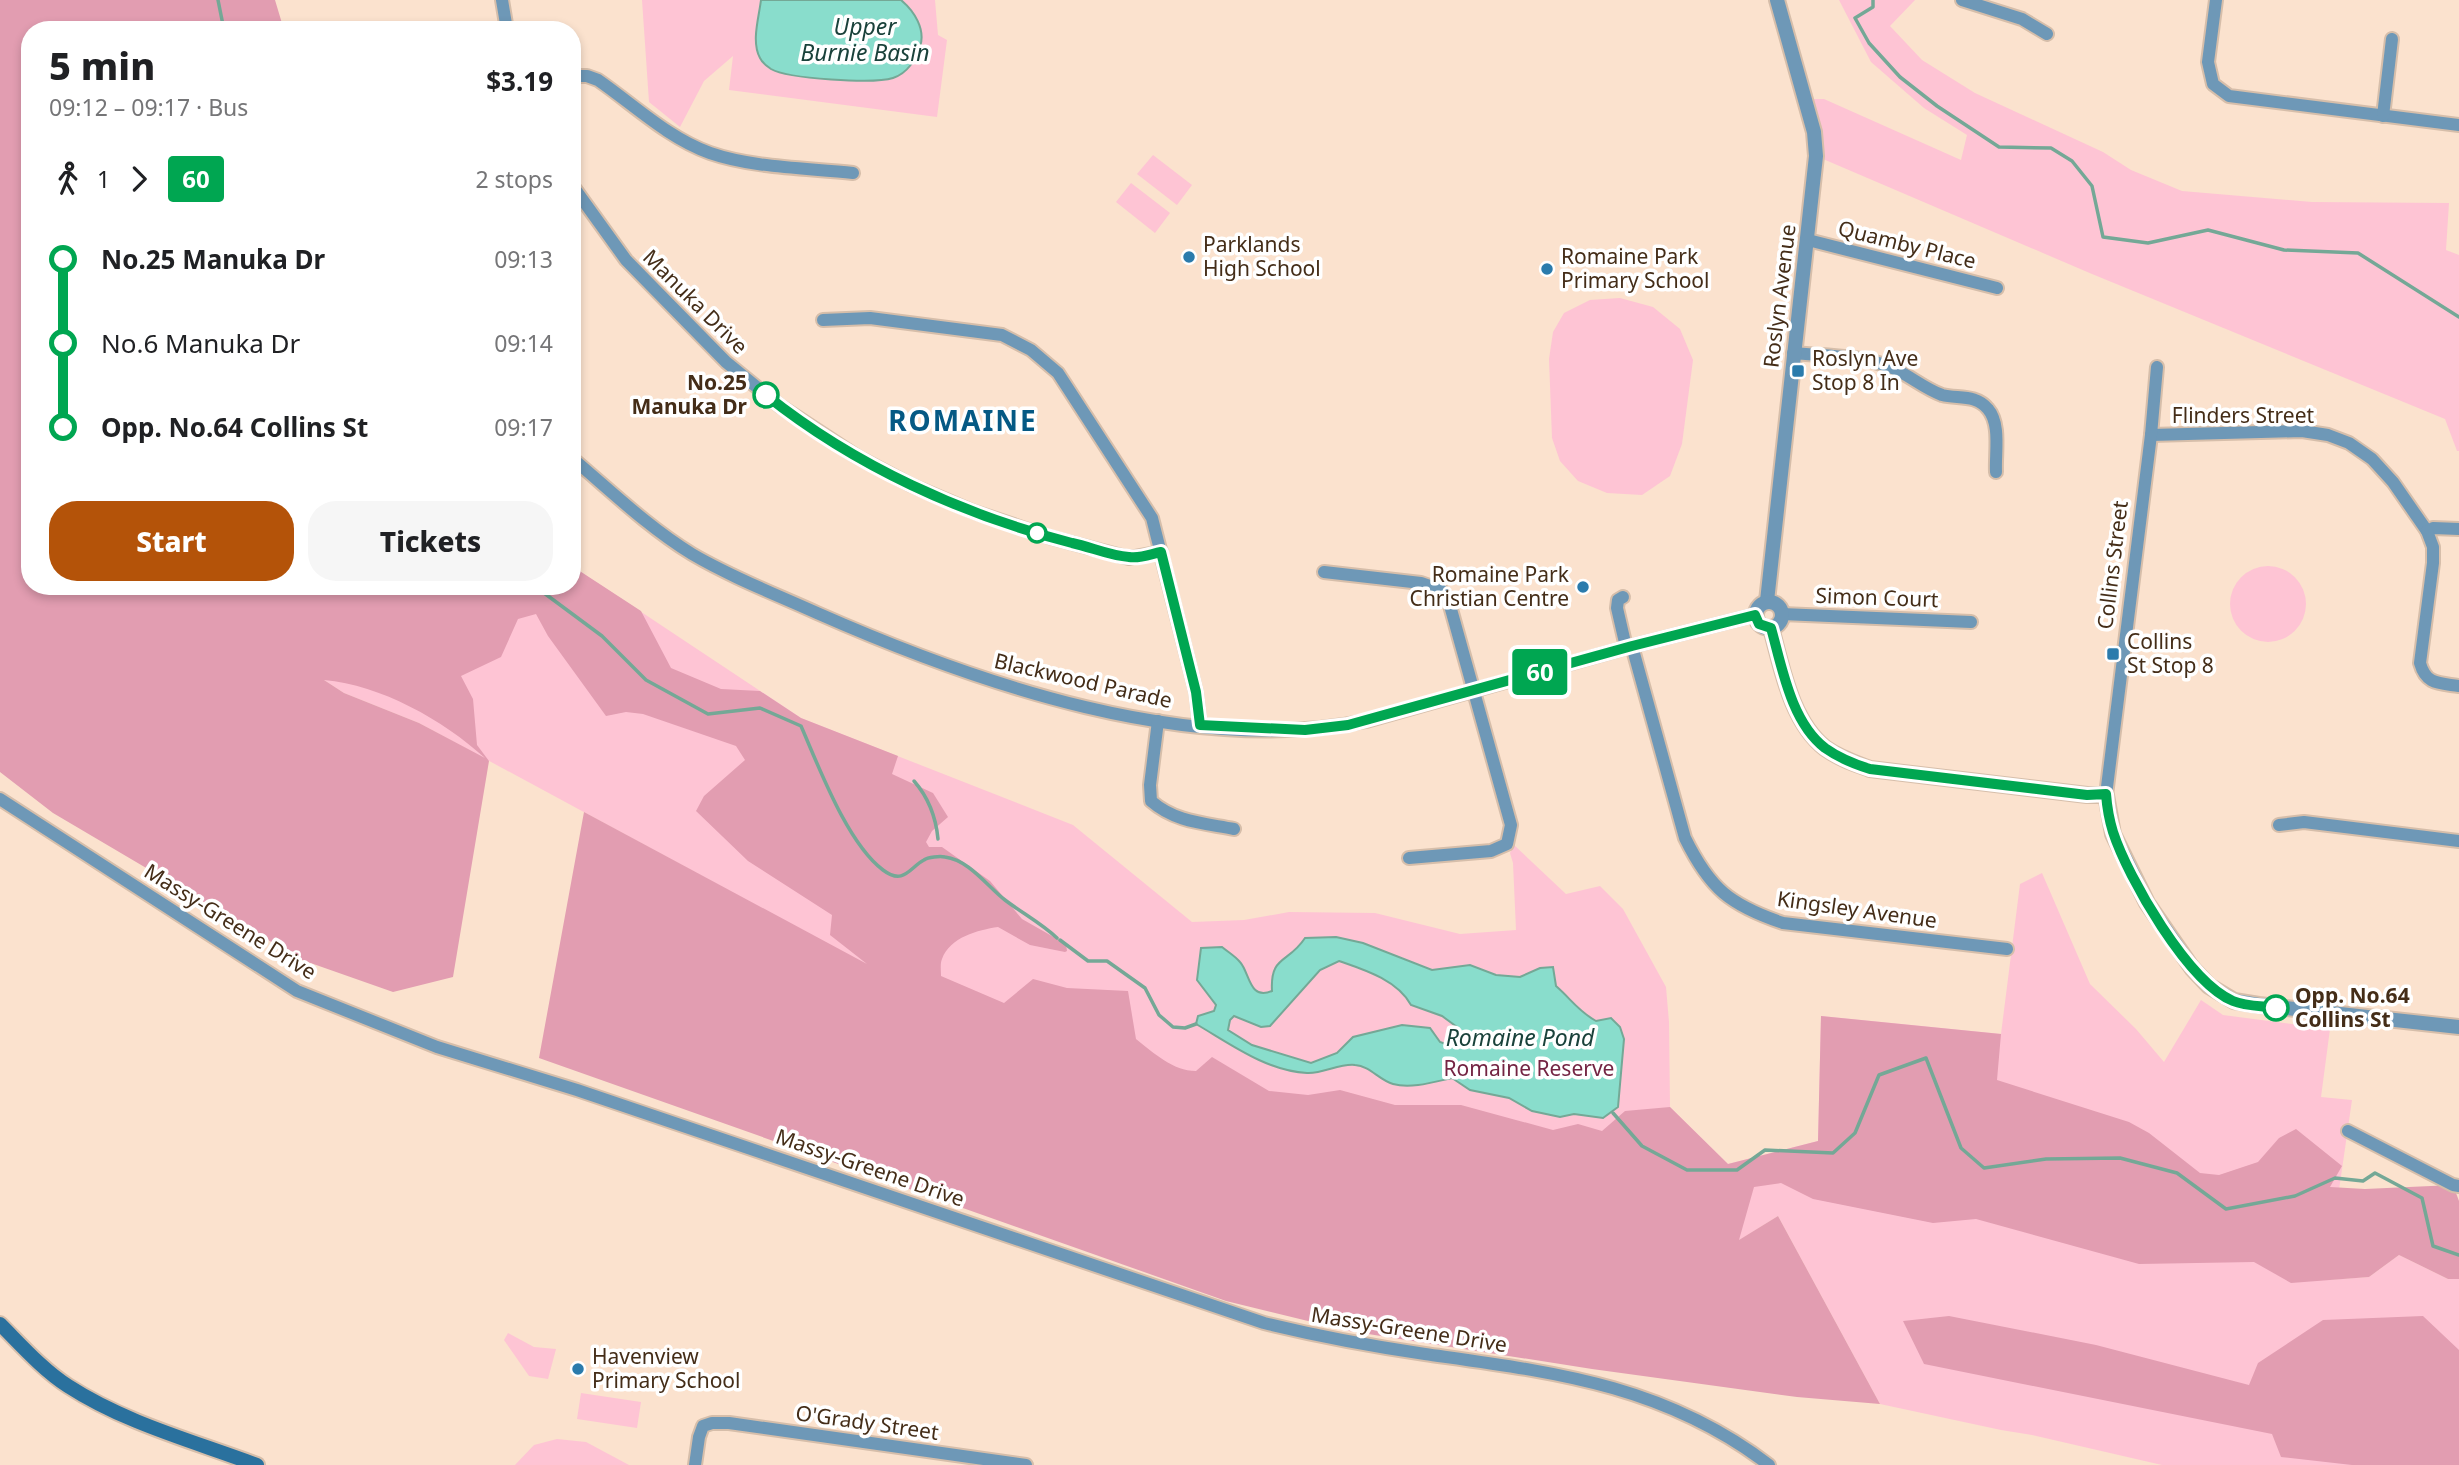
<!DOCTYPE html>
<meta charset="utf-8">
<style>
:root{--surface:#fff;--page:#f6f6f6;--text:#202124;--muted:#757577;--accent:#b45309}
body{margin:0;font-family:"Noto Sans",sans-serif;background:var(--page);color:var(--text);height:100vh;display:flex;flex-direction:column;font-size:26px;white-space:nowrap}
*{box-sizing:border-box;margin:0}
p{font-size:23px;color:var(--muted)}
.icon{flex:none;width:38px;height:38px;fill:none;stroke:currentColor;stroke-width:2;stroke-linecap:round;stroke-linejoin:round}
.map{position:relative;flex:1;overflow:hidden}
.drawer{position:absolute;left:21px;top:21px;width:560px;height:574px;display:flex;flex-direction:column;background:var(--surface);border-radius:28px;box-shadow:0 4px 10px #0003}
.drawer>*{flex:none}
.badge{padding:0 14px;border-radius:5px;font-size:24px;line-height:46px}
.map>.badge{position:absolute;translate:-50% -50%;box-shadow:0 0 0 4px #fff}
.legs{display:flex;align-items:center;gap:10px;height:77px;padding:0 28px;font-size:23px}
.legs p{margin-inline-start:auto}
.overview{display:flex;align-items:center;justify-content:space-between;height:119px;padding:0 28px}
h1{font-size:38px;font-weight:800;line-height:52px}
.action{display:flex;gap:14px;margin-top:auto;padding:14px 28px}
.action a{flex:1;height:80px;border-radius:28px;background:var(--accent);color:#fff;font-size:28px;font-weight:800;line-height:80px;text-align:center}
.action a+a{background:var(--page);color:var(--text)}
ul{padding:0 28px;list-style:none}
li{display:flex;align-items:center;gap:24px;height:84px;font-size:26px}
li i{display:grid;place-items:center;width:10px;height:100%;margin:0 9px;background:currentColor}
li i::after{content:'';width:18px;height:18px;margin:-9px;border:5px solid;border-radius:50%;background:var(--surface)}
li p{margin-inline-start:auto}
li:first-child i{background:linear-gradient(#0000 50%,currentColor 0)}
li:last-child i{background:linear-gradient(currentColor 50%,#0000 0)}
.map>svg:first-child{display:block}
</style>
<div class="map">
<svg width="2459" height="1465" viewBox="0 0 2459 1465">
<rect width="100%" height="100%" fill="#fbe2ce"/>
<g fill="#fec4d4">
<path d="M 642,0 L 761,0 L 756,41 L 903,1 L 901,0 L 935,0 L 938,35 L 947,40 L 937,117 L 729,90 L 733,56 L 704,81 L 680,127 L 649,102 Z"/>
<path d="M 1839,0 L 1915,0 L 1890,26 L 1922,60 L 1975,93 L 2103,152 L 2131,170 L 2182,191 L 2312,202 L 2449,203 L 2446,250 L 2459,255 L 2459,451 L 2457,451 L 2445,419 L 2092,274 L 1816,156 L 1805,99 L 1824,99 L 1961,160 L 1967,135 L 1924,108 L 1871,62 Z"/>
<path d="M 1153,155 L 1192,185 L 1177,205 L 1137,174 Z"/>
<path d="M 1131,183 L 1170,213 L 1155,233 L 1116,202 Z"/>
<path d="M 1620,298 L 1653,307 L 1680,329 L 1693,360 L 1682,444 L 1670,476 L 1642,495 L 1607,493 L 1578,481 L 1560,461 L 1552,438 L 1549,359 L 1553,332 L 1564,313 L 1590,300 Z"/>
<circle cx="2268" cy="604" r="38"/>
<path d="M 572,566 L 801,718 L 1073,825 L 1192,922 L 1244,920 L 1289,912 L 1375,913 L 1460,934 L 1516,930 L 1513,863 L 1510,853 L 1514,845 L 1566,894 L 1600,886 L 1623,909 L 1666,987 L 1669,1022 L 1670,1107 L 1728,1164 L 1818,1141 L 1821,1016 L 2001,1034 L 2020,884 L 2042,873 L 2090,984 L 2136,1029 L 2164,1062 L 2201,1000 L 2223,1015 L 2330,1029 L 2321,1097 L 2352,1100 L 2326,1280 L 2369,1277 L 2399,1255 L 2448,1279 L 2459,1279 L 2459,1465 L 2162,1465 L 2032,1435 L 2001,1430 L 1880,1404 L 1778,1216 L 1738,1241 L 1231,1162 L 419,723 L 344,693 L 194,596 L 572,586 Z"/>
<path d="M 508,1333 L 534,1347 L 556,1349 L 548,1379 L 529,1376 L 504,1340 Z"/>
<path d="M 581,1393 L 641,1402 L 637,1428 L 577,1419 Z"/>
<path d="M 557,1439 L 586,1442 L 629,1465 L 515,1465 L 534,1445 Z"/>
</g>
<g fill="#e29db1" fill-rule="evenodd">
<path d="M 0,0 L 275,0 L 284,30 L 30,30 L 30,586 L 572,586 L 572,566 L 641,611 L 671,668 L 721,689 L 760,691 L 801,718 L 898,756 L 892,774 L 933,793 L 948,817 L 932,831 L 926,842 L 929,847 L 942,847 L 990,881 L 1022,919 L 1066,944 L 1067,951 L 1065,952 L 1030,945 L 998,927 C 978,930 950,937 942,959 C 940,963 941,971 941,976 L 1004,1003 L 1033,979 L 1067,988 L 1128,991 L 1136,1039 C 1154,1053 1173,1071 1196,1071 L 1212,1057 L 1269,1091 L 1308,1095 L 1340,1090 L 1395,1105 L 1461,1105 L 1553,1130 L 1578,1124 L 1602,1131 L 1625,1111 L 1670,1107 L 1728,1164 L 1818,1141 L 1821,1016 L 2001,1034 L 1997,1080 L 2129,1122 L 2149,1133 L 2200,1173 L 2219,1175 L 2258,1162 L 2279,1138 L 2296,1129 L 2342,1166 L 2330,1187 L 2365,1189 L 2453,1185 L 2459,1201 L 2459,1279 L 2448,1279 L 2399,1255 L 2369,1277 L 2291,1283 L 2254,1262 L 2139,1264 L 1976,1219 L 1933,1223 L 1813,1199 L 1781,1183 L 1754,1187 L 1739,1240 L 1778,1216 L 1880,1404 L 1797,1397 L 1592,1369 L 1349,1331 L 1226,1301 L 539,1058 L 584,812 L 867,964 L 830,935 L 832,915 L 748,861 L 696,811 L 704,796 L 745,760 L 736,746 L 643,714 L 626,712 L 606,716 L 548,636 L 536,614 L 518,619 L 501,657 L 461,676 L 473,699 L 477,745 L 489,761 L 453,977 L 393,992 L 302,960 L 53,813 L 0,772 ZM 324,680 C 381,685 443,720 485,758 L 419,723 L 344,693 Z"/>
<path d="M 1949,1316 L 2096,1345 L 2249,1385 L 2258,1363 L 2323,1320 L 2423,1316 L 2459,1350 L 2459,1465 L 2352,1465 L 2281,1457 L 2272,1434 L 1924,1364 L 1903,1321 Z"/>
</g>
<g fill="#89ddcc" stroke="#74a896" stroke-width="2" fill-rule="evenodd">
<path d="M 761,0 L 901,0 C 914,11 926,29 920,47 C 915,60 908,73 893,78 C 874,84 788,79 771,69 C 768,67 762,62 760,58 C 751,42 759,17 761,0 Z"/>
<path d="M 1336,937 L 1363,943 L 1432,970 L 1470,965 L 1496,975 L 1520,977 L 1540,968 L 1553,967 L 1556,986 C 1571,999 1578,1011 1596,1021 L 1611,1018 L 1620,1027 L 1624,1039 L 1618,1107 L 1603,1118 L 1574,1114 L 1560,1117 L 1532,1111 L 1509,1098 L 1470,1090 L 1452,1078 C 1434,1082 1411,1089 1393,1084 C 1379,1080 1370,1066 1355,1065 C 1340,1063 1323,1074 1307,1073 C 1266,1071 1229,1043 1196,1024 L 1198,1016 L 1214,1011 L 1216,1005 L 1197,980 L 1201,948 L 1222,947 C 1228,952 1235,956 1240,962 C 1250,973 1249,1001 1272,991 C 1270,955 1288,964 1305,938 ZM 1339,961 C 1365,970 1397,980 1411,1005 L 1442,1016 L 1457,1027 L 1457,1040 L 1451,1046 L 1440,1042 L 1430,1028 L 1402,1025 L 1353,1037 L 1337,1053 L 1311,1063 L 1252,1045 L 1228,1030 L 1230,1020 L 1234,1016 L 1261,1027 L 1270,1026 L 1320,970 Z"/>
</g>
<g fill="none" stroke-linecap="round" stroke-linejoin="round">
<g stroke="#74a896" stroke-width="3.5">
<path d="M 218,0 L 224,30"/>
<path d="M 1873,0 L 1873,7 L 1855,18 L 1869,43 L 1900,77 L 1937,106 L 1999,147 L 2051,148 L 2072,161 L 2092,186 L 2103,237 L 2148,243 L 2208,230 L 2284,250 L 2358,253 L 2459,317"/>
<path d="M 528,586 L 540,590 L 602,636 L 646,680 L 708,714 L 760,708 L 801,726 C 819,767 847,843 883,870 C 904,886 910,867 924,860 C 928,857 940,856 945,857 C 969,860 987,886 1005,900 C 1022,913 1041,923 1057,938"/>
<path d="M 914,781 C 928,797 936,818 938,839"/>
<path d="M 1060,940 L 1088,961 L 1107,961 L 1145,988 L 1159,1015 L 1173,1027 L 1185,1028 L 1196,1024"/>
<path d="M 1613,1113 L 1642,1146 L 1687,1170 L 1737,1170 L 1765,1150 L 1833,1153 L 1855,1133 L 1879,1075 L 1926,1058 L 1961,1148 L 1984,1168 L 2046,1159 L 2120,1158 L 2177,1173 L 2226,1209 L 2295,1196 L 2335,1178 L 2363,1181 L 2375,1173 L 2422,1198 L 2433,1246 L 2459,1255"/>
</g>
<defs>
<g id="minor">
<path d="M 502,0 L 507,30"/>
<path d="M 1962,0 L 2022,19 L 2047,34"/>
<path d="M 2216,0 L 2208,62 L 2213,84 L 2229,96 L 2459,125"/>
<path d="M 572,76 L 587,76 L 598,80 C 634,105 668,138 710,153 C 753,168 808,168 853,173"/>
<path d="M 2383,116 L 2392,39"/>
<path d="M 572,185 L 626,260 L 726,362 L 780,406 L 856,456 L 911,485 L 972,511 L 1049,537 L 1129,558 L 1161,552"/>
<path d="M 1808,240 L 1997,288"/>
<path d="M 823,320 L 870,318 L 1002,335 L 1031,350 L 1058,373 L 1152,518 L 1196,692 L 1200,725"/>
<path d="M 1793,353 C 1825,356 1860,355 1890,367 C 1908,374 1923,388 1942,395 C 1958,399 1976,394 1988,409 C 2001,424 1995,453 1996,472"/>
<path d="M 2151,435 L 2302,431 L 2328,435 L 2349,443 L 2372,459 L 2393,482 L 2427,531 L 2433,528 L 2459,529"/>
<path d="M 572,458 C 611,491 648,527 692,554 C 731,577 775,594 817,613 C 978,684 1189,757 1366,721 L 1632,646 L 1755,615"/>
<path d="M 2427,531 L 2433,547 L 2433,563 L 2420,663 C 2426,685 2439,683 2459,686"/>
<path d="M 1324,572 L 1421,583 L 1441,590 L 1449,602 L 1511,825 L 1507,844 L 1491,851 L 1409,858"/>
<path d="M 1623,597 L 1618,600 L 1617,608 L 1626,647"/>
<path d="M 1782,614 L 1971,622"/>
<path d="M 1632,646 L 1685,838 C 1710,889 1730,905 1783,923 L 2007,949"/>
<path d="M 1158,721 L 1150,785 L 1151,801 C 1175,822 1203,823 1234,829"/>
<path d="M 2106,795 L 2151,435 L 2157,367"/>
<path d="M 0,799 L 297,991 L 437,1047 L 577,1090 L 1264,1323 C 1317,1336 1371,1346 1425,1354 C 1552,1372 1663,1384 1769,1465"/>
<path d="M 2279,825 L 2304,822 L 2459,841"/>
<path d="M 2348,1131 L 2453,1185 L 2459,1186"/>
<path d="M 695,1465 L 699,1437 L 703,1426 L 712,1423 L 729,1423 L 1026,1465"/>
</g>
<g id="tertiary">
<path d="M 1767,601 L 1816,156 L 1814,132 L 1777,0"/>
<circle cx="1769" cy="615" r="13"/>
<path d="M 1771,628 C 1782,668 1791,721 1825,748 C 1839,758 1854,763 1870,769 L 2087,795 L 2106,795 L 2113,834 L 2147,903 L 2192,968 L 2209,986 L 2234,1001 L 2259,1005 L 2459,1027"/>
</g>
<path id="secondary" d="M 0,1324 C 21,1345 43,1370 68,1386 C 125,1423 193,1441 257,1465"/>
</defs>
<use href="#minor" stroke="#d6beaa" stroke-width="16"/>
<use href="#tertiary" stroke="#d6beaa" stroke-width="18"/>
<use href="#secondary" stroke="#d6beaa" stroke-width="18"/>
<use href="#minor" stroke="#6e98b7" stroke-width="12"/>
<use href="#tertiary" stroke="#6e98b7" stroke-width="14"/>
<use href="#secondary" stroke="#2a719e" stroke-width="14"/>
</g>
<g fill="none" stroke-linecap="round" stroke-linejoin="round">
<defs>
<path id="line-1" d="M 766,395 C 855,466 963,515 1072,543 C 1091,547 1110,556 1129,557 C 1140,559 1151,554 1161,552 L 1196,692 L 1200,725 L 1305,730 L 1348,725 L 1632,646 L 1755,615 L 1759,624 L 1771,628 C 1782,667 1791,722 1825,748 C 1839,758 1854,764 1870,769 L 2087,795 L 2106,794 C 2107,807 2109,819 2113,832 C 2128,878 2188,982 2233,1001 C 2245,1006 2262,1006 2276,1008"/>
</defs>
<use href="#line-1" stroke="#fff" stroke-width="16"/>
<use href="#line-1" stroke="#00a651" stroke-width="10"/>
</g>
<g fill="#2b7bac" stroke="#fff" stroke-width="2.5">
<circle cx="1189" cy="257" r="7"/>
<circle cx="1547" cy="269" r="7"/>
<rect x="1791" y="364" width="14" height="14" rx="3.5"/>
<circle cx="1583" cy="587" r="7"/>
<rect x="2106" y="647" width="14" height="14" rx="3.5"/>
<circle cx="578" cy="1369" r="7"/>
</g>
<g fill="#fff" stroke="#00a651" stroke-width="3.5">
<circle cx="766" cy="395" r="12"/>
<circle cx="1037" cy="533" r="9"/>
<circle cx="2276" cy="1008" r="12"/>
</g>
<g text-anchor="middle" stroke-width="7" stroke-linejoin="round" paint-order="stroke">
<g font-size="21" fill="#442d18" stroke="#fff" text-anchor="start">
<text x="1203" y="252">Parklands<tspan x="1203" dy="24">High School</tspan></text>
<text x="1561" y="264">Romaine Park<tspan x="1561" dy="24">Primary School</tspan></text>
<text x="1812" y="366">Roslyn Ave<tspan x="1812" dy="24">Stop 8 In</tspan></text>
<text x="1569" y="582" text-anchor="end">Romaine Park<tspan x="1569" dy="24">Christian Centre</tspan></text>
<text x="2127" y="649">Collins<tspan x="2127" dy="24">St Stop 8</tspan></text>
<text x="592" y="1364">Havenview<tspan x="592" dy="24">Primary School</tspan></text>
</g>
<g font-size="21" fill="#442d18" stroke="#fff">
<text transform="translate(1907 245) rotate(14)" y="7">Quamby Place</text>
<text transform="translate(1780 296) rotate(-83)" y="7">Roslyn Avenue</text>
<text transform="translate(695 302) rotate(45)" y="7">Manuka Drive</text>
<text x="2243" y="423">Flinders Street</text>
<text transform="translate(2113 565) rotate(-83)" y="7">Collins Street</text>
<text transform="translate(1877 598) rotate(2)" y="7">Simon Court</text>
<text transform="translate(1083 681) rotate(13)" y="7">Blackwood Parade</text>
<text transform="translate(1857 910) rotate(8)" y="7">Kingsley Avenue</text>
<text transform="translate(230 922) rotate(32)" y="7">Massy-Greene Drive</text>
<text transform="translate(870 1168) rotate(19)" y="7">Massy-Greene Drive</text>
<text transform="translate(1409 1330) rotate(9)" y="7">Massy-Greene Drive</text>
<text transform="translate(867 1423) rotate(8)" y="7">O'Grady Street</text>
</g>
<g font-size="21" font-weight="bold" fill="#442d18" stroke="#fff" text-anchor="end">
<text x="747" y="390">No.25<tspan x="747" dy="24">Manuka Dr</tspan></text>
<text x="2295" y="1003" text-anchor="start">Opp. No.64<tspan x="2295" dy="24">Collins St</tspan></text>
</g>
<g font-size="21" fill="#742443" stroke="#fff">
<text x="1529" y="1076">Romaine Reserve</text>
</g>
<g font-size="23" font-style="italic" fill="#1a423b" stroke="#fff">
<text x="865" y="35">Upper<tspan x="865" dy="26">Burnie Basin</tspan></text>
<text x="1520" y="1046">Romaine Pond</text>
</g>
<g font-size="28" font-weight="bold" letter-spacing="2" fill="#055984" stroke="#fff">
<text x="963" y="431">ROMAINE</text>
</g>
</g>
</svg>
<b class="badge" style="left:1540px;top:672px;background:#00a651;color:#fff">60</b>
<section class="drawer">
<div class="overview"><div><h1>5 min</h1><p>09:12 – 09:17 · Bus</p></div><b>$3.19</b></div>
<div class="legs"><svg class="icon" aria-label="walk" viewBox="0 0 24 24"><circle cx="13" cy="4" r="2"/><path d="M13 8l-2 6 4 7M11 14l-3 7M7 12l3-4h3l4 4"/></svg>1<svg class="icon" aria-label="forward" viewBox="0 0 24 24"><path d="M9 5l7 7-7 7"/></svg><b class="badge" style="background:#00a651;color:#fff">60</b><p>2 stops</p></div>
<ul>
<li><i style="color:#00a651"></i><b>No.25 Manuka Dr</b><p>09:13</p></li>
<li><i style="color:#00a651"></i><span>No.6 Manuka Dr</span><p>09:14</p></li>
<li><i style="color:#00a651"></i><b>Opp. No.64 Collins St</b><p>09:17</p></li>
</ul>
<div class="action"><a>Start</a><a>Tickets</a></div>
</section>
</div>
